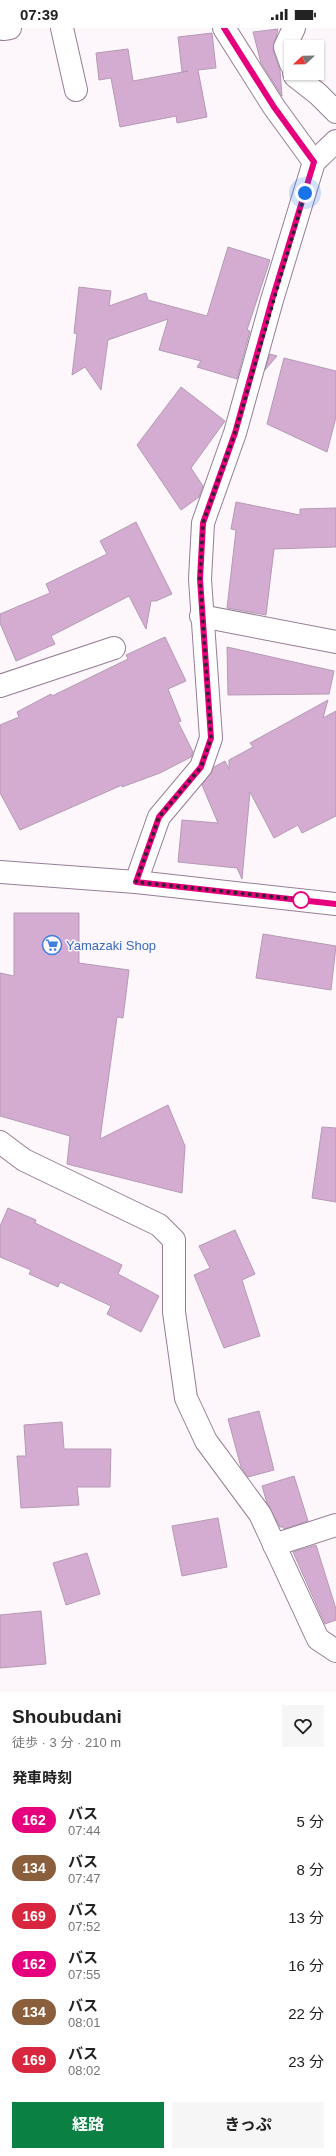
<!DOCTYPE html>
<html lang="ja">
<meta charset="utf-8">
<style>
:root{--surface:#fff;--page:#f6f6f6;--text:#222;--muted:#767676;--accent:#0b8043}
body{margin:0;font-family:Helvetica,"Noto Sans JP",sans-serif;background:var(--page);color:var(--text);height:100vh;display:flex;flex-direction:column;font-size:15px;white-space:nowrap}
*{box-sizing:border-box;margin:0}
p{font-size:13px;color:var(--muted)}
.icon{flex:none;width:22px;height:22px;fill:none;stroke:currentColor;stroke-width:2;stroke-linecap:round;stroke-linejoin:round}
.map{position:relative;height:1664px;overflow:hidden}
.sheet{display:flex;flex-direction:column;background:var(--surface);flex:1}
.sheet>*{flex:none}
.badge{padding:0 8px;border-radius:13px;font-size:14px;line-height:26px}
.needle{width:26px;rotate:248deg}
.buttons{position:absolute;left:284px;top:12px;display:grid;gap:8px}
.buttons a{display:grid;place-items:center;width:40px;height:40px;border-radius:0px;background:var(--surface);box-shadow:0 1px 3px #0004;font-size:20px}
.you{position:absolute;width:20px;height:20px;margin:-10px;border:3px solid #fff;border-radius:50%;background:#1a73e8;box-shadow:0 0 0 6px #1a73e833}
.map>.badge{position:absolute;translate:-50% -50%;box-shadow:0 0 0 2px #fff}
h2{padding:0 12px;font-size:15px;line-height:36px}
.round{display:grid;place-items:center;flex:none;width:42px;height:42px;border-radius:0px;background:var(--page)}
.overview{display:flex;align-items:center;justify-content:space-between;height:68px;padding:0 12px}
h1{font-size:19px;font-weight:700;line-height:30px}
.cta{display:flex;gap:8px;margin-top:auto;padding:8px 12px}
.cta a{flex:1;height:46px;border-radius:0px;background:var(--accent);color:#fff;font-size:16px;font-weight:700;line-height:46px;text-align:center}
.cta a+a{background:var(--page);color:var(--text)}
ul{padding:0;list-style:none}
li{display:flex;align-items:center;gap:12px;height:48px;padding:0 12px}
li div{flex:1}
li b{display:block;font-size:15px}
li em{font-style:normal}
li .badge{min-width:44px;font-weight:700;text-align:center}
.status{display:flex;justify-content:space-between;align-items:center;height:28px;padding:0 20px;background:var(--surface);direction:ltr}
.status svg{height:11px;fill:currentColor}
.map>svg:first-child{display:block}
</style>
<div class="status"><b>07:39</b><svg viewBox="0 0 49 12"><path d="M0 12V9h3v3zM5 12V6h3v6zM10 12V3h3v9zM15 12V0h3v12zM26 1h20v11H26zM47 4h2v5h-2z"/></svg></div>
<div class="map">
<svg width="336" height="1664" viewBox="0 0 336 1664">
<rect width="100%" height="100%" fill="#fdf7fc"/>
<g fill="#d4acd2" stroke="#b59ab3">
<path d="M 278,1 L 273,23 L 280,42 L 282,68 L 261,35 L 253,4 Z"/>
<path d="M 212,5 L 216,40 L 198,42 L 207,89 L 177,95 L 176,88 L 120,99 L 111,50 L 99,52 L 96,25 L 128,21 L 133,53 L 188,43 L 182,44 L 178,9 Z"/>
<path d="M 228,219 L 270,232 L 247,302 L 250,303 L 237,351 L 197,339 L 201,333 L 159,322 L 168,291 L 108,312 L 101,362 L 85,339 L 72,347 L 77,306 L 74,305 L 79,259 L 111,263 L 109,278 L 146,265 L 148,272 L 207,288 Z"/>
<path d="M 270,326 L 277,328 L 265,342 Z"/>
<path d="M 284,330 L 336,343 L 336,389 L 327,424 L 267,396 Z"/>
<path d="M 181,359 L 225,393 L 191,440 L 203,458 L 199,469 L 181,482 L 137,417 Z"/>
<path d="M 236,474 L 300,487 L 300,481 L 336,480 L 336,519 L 274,521 L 266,587 L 227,580 L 236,502 L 231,501 Z"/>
<path d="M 136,494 L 172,566 L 156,573 L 151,573 L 146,601 L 129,568 L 51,608 L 55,616 L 16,633 L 0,595 L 0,586 L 50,565 L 46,556 L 107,526 L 100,513 Z"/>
<path d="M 165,609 L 186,653 L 168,661 L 181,693 L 178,694 L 193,724 L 191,729 L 160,745 L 122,759 L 122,757 L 20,802 L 0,765 L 0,697 L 19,689 L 17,684 L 51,666 L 52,668 L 128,631 L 126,627 Z"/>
<path d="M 227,619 L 334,643 L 329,666 L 228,667 Z"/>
<path d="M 328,672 L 323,690 L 336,683 L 336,788 L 302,805 L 298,797 L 274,810 L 250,764 L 242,851 L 237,840 L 178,834 L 182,792 L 218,795 L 202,757 L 214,739 L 225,733 L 229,741 L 229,732 L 253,719 L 250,715 Z"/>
<path d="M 14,885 L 79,885 L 79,935 L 129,942 L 123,990 L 117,989 L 100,1111 L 168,1077 L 185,1118 L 182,1165 L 67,1136 L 70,1108 L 0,1088 L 0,945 L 14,948 Z"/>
<path d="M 263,906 L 336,918 L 331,962 L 256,950 Z"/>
<path d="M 322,1099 L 336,1100 L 336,1174 L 312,1170 Z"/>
<path d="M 8,1180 L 36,1192 L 35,1195 L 122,1237 L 118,1246 L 159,1268 L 141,1304 L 107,1286 L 111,1278 L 60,1254 L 58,1259 L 29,1246 L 31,1242 L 0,1229 L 0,1198 Z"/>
<path d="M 235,1202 L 255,1246 L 242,1252 L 260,1308 L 224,1320 L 194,1247 L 210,1240 L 199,1218 Z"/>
<path d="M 259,1383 L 274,1442 L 248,1449 L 241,1439 L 228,1391 Z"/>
<path d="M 62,1394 L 64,1421 L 111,1421 L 110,1459 L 77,1459 L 79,1477 L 21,1480 L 17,1428 L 26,1428 L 24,1397 Z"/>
<path d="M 294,1448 L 308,1493 L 284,1501 L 283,1499 L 280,1499 L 267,1475 L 262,1458 Z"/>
<path d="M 218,1490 L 227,1539 L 182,1548 L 172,1498 Z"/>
<path d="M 316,1517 L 336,1581 L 336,1592 L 325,1596 L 293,1524 Z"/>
<path d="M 87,1525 L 100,1566 L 66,1577 L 53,1535 Z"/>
<path d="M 41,1583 L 46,1636 L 0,1640 L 0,1587 Z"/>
</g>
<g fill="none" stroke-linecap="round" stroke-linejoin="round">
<defs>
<g id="street">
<path d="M 62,0 L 76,62"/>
<path d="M 224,0 L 274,79 L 314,134"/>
<path d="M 3,1 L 10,0"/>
<path d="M 291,36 L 285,19 L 294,0"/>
<path d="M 294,45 L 295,48 L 318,66 L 336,84"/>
<path d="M 201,588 L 336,614"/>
<path d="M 0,658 L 114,620"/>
<path d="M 136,854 L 159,789 L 201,739 L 211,710 L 200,551 L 203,495 L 235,405 L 272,272 L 314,134 L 336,113"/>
<path d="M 0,1114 L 24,1132 L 159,1197 L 174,1212 L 174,1284 L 186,1370 L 206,1413 L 260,1486 L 318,1611 L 336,1623"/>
<path d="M 274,1517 L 336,1497"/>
</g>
<path id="secondary" d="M 0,844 L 136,854 L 336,876"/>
</defs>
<use href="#street" stroke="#977d96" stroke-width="24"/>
<use href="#secondary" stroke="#977d96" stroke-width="24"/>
<use href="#street" stroke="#fff" stroke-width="22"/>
<use href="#secondary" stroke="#fff" stroke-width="22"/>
</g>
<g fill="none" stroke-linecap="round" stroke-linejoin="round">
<defs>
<path id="line" d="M 224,0 L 274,79 L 314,134 L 272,272 L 235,405 L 203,495 L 200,551 L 211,710 L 201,739 L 159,789 L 136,854 L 336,876"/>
</defs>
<use href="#line" stroke="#fff" stroke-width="9"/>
<use href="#line" stroke="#e6007e" stroke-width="6"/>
<path stroke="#30252f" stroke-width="4" stroke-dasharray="0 7.2" d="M 301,872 L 304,872 L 136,854 L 159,789 L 201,739 L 211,710 L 200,551 L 203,495 L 235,405 L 305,165"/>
</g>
<defs>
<symbol id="supermarket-ring" viewBox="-11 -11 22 22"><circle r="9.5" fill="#fdf7fc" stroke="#3f7fe0" stroke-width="1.5"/><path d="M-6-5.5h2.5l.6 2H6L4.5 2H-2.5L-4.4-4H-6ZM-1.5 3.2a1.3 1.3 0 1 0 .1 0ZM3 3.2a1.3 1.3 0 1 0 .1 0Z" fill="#3f7fe0"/></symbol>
</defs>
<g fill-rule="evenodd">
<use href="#supermarket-ring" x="41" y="906" width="22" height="22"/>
</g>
<circle fill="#fff" stroke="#e6007e" stroke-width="2" cx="301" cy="872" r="8"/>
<g text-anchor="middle" stroke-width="3" stroke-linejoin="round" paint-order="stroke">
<g font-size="13" fill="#366cbe" stroke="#fdf7fc" text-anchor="start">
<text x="66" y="922">Yamazaki Shop</text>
</g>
</g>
</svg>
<div class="buttons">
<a><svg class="needle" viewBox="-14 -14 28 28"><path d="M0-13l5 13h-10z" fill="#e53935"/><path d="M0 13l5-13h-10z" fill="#767676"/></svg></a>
</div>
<div class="you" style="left:305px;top:165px"></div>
</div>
<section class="sheet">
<div class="overview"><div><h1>Shoubudani</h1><p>徒歩 · 3 分 · 210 m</p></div><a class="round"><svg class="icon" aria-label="heart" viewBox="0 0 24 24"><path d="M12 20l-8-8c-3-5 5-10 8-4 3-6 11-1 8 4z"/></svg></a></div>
<h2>発車時刻</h2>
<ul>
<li><span class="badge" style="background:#e6007e;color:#fff">162</span><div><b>バス</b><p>07:44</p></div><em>5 分</em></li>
<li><span class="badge" style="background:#8b5e3c;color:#fff">134</span><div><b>バス</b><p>07:47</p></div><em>8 分</em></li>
<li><span class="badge" style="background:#d7263d;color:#fff">169</span><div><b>バス</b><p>07:52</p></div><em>13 分</em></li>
<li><span class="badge" style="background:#e6007e;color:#fff">162</span><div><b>バス</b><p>07:55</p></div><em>16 分</em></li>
<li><span class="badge" style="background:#8b5e3c;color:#fff">134</span><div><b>バス</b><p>08:01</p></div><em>22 分</em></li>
<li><span class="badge" style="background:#d7263d;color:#fff">169</span><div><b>バス</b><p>08:02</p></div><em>23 分</em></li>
</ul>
<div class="cta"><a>経路</a><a>きっぷ</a></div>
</section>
